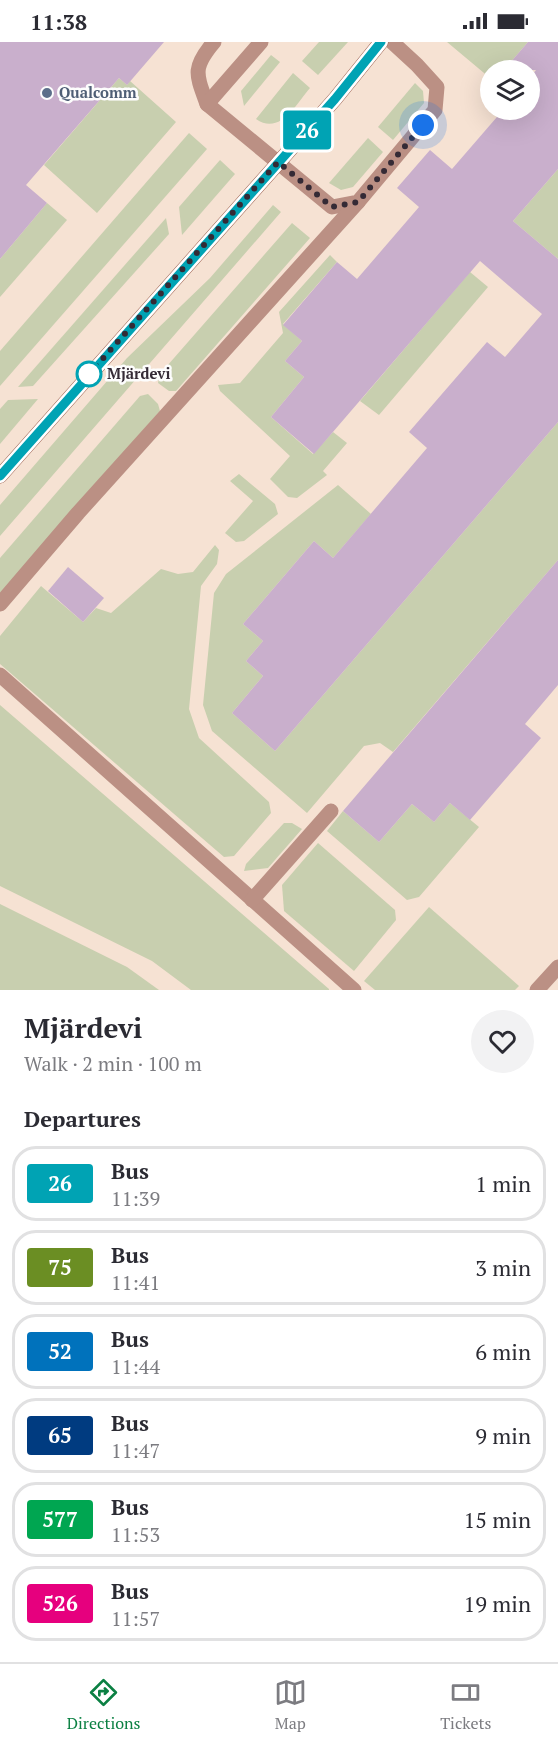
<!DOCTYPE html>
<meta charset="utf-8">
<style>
:root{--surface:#fff;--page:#f2f2f3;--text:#2b2b33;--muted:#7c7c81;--line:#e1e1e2;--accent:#0b8043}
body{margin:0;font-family:"PT Serif",serif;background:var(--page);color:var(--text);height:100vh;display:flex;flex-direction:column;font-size:22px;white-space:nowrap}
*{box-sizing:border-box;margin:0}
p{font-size:20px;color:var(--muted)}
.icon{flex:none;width:33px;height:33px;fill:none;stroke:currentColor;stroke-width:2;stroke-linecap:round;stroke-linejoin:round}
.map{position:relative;height:948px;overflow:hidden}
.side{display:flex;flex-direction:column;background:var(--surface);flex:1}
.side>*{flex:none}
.badge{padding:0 12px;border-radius:4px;font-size:21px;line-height:39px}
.fabs{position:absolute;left:480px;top:18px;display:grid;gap:12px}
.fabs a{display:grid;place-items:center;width:60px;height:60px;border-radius:50%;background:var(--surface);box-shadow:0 6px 24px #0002;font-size:30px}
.you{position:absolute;width:30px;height:30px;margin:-15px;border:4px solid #fff;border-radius:50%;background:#1a73e8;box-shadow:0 0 0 9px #1a73e833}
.map>.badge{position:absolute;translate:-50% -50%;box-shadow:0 0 0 3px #fff}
h2{padding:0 24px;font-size:22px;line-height:54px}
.round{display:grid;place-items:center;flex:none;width:63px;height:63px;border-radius:32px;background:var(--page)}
.head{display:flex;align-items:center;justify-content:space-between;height:102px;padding:0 24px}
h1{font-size:28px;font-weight:700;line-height:45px}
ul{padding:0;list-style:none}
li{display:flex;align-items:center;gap:18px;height:75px;margin:0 12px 9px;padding:0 12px;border:3px solid var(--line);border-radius:24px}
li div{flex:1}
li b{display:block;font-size:22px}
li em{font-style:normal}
li .badge{min-width:66px;font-weight:700;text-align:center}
.status{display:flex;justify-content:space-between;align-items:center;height:42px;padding:0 30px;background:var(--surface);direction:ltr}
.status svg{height:16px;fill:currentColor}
.tabs{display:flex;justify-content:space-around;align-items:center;height:84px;border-top:2px solid var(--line);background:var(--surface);font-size:16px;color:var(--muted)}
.tabs a{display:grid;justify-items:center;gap:3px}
.tabs .active{color:var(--accent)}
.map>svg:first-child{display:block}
</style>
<div class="status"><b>11:38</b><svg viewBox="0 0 49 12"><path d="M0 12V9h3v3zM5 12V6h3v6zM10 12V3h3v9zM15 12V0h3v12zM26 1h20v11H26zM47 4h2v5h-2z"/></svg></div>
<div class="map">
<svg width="558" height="948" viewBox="0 0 558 948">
<rect width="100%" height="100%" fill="#fbeafc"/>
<path fill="#f6e2d3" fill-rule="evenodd" d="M 0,0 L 558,0 L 558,948 L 0,948 ZM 490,28 L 530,28 L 530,68 L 490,68 Z"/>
<g fill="#c8cfaf">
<path d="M 319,0 L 348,0 L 318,33 L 302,19 Z"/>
<path d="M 447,0 L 528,0 L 504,28 L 490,28 L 490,36 Z"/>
<path d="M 271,13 L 280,20 L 244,64 L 241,49 Z"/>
<path d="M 293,31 L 310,46 C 296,62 280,94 256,77 Z"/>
<path d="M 119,36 L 127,43 L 130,39 L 176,80 L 97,171 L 44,123 Z"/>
<path d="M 415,41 L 423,49 L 424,61 L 393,98 L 378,85 Z"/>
<path d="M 189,91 L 207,107 L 0,344 L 0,309 Z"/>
<path d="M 368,96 L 383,110 L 353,145 L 341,148 L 329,141 Z"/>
<path d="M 220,118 L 235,132 L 182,193 L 179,165 Z"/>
<path d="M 558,127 L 558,217 L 513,179 Z"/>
<path d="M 47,161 L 67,178 L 0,255 L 0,217 Z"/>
<path d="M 273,163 L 281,170 L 0,494 L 0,463 L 127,316 L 210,236 Z"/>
<path d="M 166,176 L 169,192 L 33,344 L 18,345 Z"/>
<path d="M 292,181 L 310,196 L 176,349 L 169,349 L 158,341 L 160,332 Z"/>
<path d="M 330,213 L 337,220 L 283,282 L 302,299 L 285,319 L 304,335 L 271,375 L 313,412 L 333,390 L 347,401 L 323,429 L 327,433 L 297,456 L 288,455 L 270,437 L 290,414 L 220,349 L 218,343 L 240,341 L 283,291 L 279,270 Z"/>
<path d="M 470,230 L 488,245 L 379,373 L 360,359 Z"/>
<path d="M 148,352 L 158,362 L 160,369 L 0,553 L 0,516 L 140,354 Z"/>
<path d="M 38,357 L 0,402 L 0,367 L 8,358 Z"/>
<path d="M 558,380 L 558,518 L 393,710 L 380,701 L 364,704 L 307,771 L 212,689 L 203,663 L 214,551 L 226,532 L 338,443 L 371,472 L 333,516 L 314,499 L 243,582 L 263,599 L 246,619 L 263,634 L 232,671 L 275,709 Z"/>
<path d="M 239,432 L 275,462 L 278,472 L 244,499 L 236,500 L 225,491 L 253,459 L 230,439 Z"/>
<path d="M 215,503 L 219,508 L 217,522 L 201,544 L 189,667 L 199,696 L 269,760 L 271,771 L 234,814 L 224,815 L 0,622 L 0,594 L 41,544 L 83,580 L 96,566 L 111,571 L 161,527 L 178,532 L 193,530 Z"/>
<path d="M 0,663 L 329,947 L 329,948 L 191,948 L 152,919 L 0,844 Z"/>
<path d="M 450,761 L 479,785 L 419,855 L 407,858 L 327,789 L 343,769 L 379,800 L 412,762 L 434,780 Z"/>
<path d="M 284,781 L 292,781 L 302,787 L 268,826 L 244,829 L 246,822 Z"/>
<path d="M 318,801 L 395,868 L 396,878 L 354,929 L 284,869 L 282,843 Z"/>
<path d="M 0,862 L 127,925 L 159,948 L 0,948 Z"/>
<path d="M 429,865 L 519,944 L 515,948 L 375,948 L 364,939 Z"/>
</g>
<g fill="#c9afcc">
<path d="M 0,0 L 164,0 L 127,43 L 119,36 L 26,143 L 47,161 L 0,217 Z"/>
<path d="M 528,0 L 558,0 L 558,127 L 513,179 L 558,217 L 558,380 L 275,709 L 232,671 L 263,634 L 246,619 L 263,599 L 243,582 L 314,499 L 333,516 L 427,406 L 409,390 L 487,300 L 505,315 L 542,272 L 480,219 L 314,412 L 271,375 L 304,335 L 285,319 L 302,299 L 283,283 L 337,220 L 357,237 L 419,165 L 397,146 L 430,108 L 452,127 L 503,68 L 530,68 L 530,36 L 536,28 L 504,28 Z"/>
<path d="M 558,518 L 558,643 L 525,682 L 541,696 L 470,778 L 450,761 L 434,780 L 412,762 L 379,800 L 343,769 Z"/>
<path d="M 68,525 L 104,556 L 83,580 L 48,549 Z"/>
</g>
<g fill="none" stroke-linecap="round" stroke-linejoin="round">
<g stroke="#bb9084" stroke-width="15">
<path d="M 214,0 C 192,26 196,32 207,62 L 332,165 L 358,160 L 435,68 L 437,45 L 417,23 L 392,0"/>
<path d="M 207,62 L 261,0"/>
<path d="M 0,562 L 78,471 L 358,160"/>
<path d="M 0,633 L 354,948"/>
<path d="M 252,858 L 331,769"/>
<path d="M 537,948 L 558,925"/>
</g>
<path stroke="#9e6150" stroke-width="15" d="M 0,434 L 335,57 L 381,0"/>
</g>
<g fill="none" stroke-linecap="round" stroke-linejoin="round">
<defs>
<path id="line" d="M 0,434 L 335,57 L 381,0"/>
</defs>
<use href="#line" stroke="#fff" stroke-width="14"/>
<use href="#line" stroke="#00a3b4" stroke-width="9"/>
<path stroke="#342a35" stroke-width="6" stroke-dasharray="0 10.8" d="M 89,332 L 278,120 L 332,165 L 358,160 L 423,83"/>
</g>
<circle fill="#5c6f8a" stroke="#fdfdfd" stroke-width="2" cx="47" cy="51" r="6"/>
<circle fill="#fff" stroke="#00a3b4" stroke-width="3" cx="89" cy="332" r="12"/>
<g text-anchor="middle" stroke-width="5" stroke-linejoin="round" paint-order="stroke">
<g font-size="15" font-weight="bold" fill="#4e5e75" stroke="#fdfdfd" text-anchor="start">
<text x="59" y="56">Qualcomm</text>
</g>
<g font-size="15" font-weight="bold" fill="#342a35" stroke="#fdfdfd" text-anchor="start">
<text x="107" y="337">Mjärdevi</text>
</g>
</g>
</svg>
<div class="fabs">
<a><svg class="icon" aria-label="layers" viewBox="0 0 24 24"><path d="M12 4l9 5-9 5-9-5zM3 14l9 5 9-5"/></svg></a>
</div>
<div class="you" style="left:423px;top:83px"></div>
<b class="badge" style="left:307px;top:88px;background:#00a3b4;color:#fff">26</b>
</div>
<section class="side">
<div class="head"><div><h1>Mjärdevi</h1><p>Walk · 2 min · 100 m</p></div><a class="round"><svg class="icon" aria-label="heart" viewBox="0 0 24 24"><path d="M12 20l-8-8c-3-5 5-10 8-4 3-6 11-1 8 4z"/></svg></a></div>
<h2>Departures</h2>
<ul>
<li><span class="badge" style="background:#00a3b4;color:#fff">26</span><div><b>Bus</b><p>11:39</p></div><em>1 min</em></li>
<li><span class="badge" style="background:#6b8e23;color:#fff">75</span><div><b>Bus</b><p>11:41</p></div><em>3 min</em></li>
<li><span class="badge" style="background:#0072bc;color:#fff">52</span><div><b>Bus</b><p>11:44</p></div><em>6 min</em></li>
<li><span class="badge" style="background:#003b80;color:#fff">65</span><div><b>Bus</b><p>11:47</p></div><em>9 min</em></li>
<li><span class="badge" style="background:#00a651;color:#fff">577</span><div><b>Bus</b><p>11:53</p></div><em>15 min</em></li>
<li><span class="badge" style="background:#e6007e;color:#fff">526</span><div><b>Bus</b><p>11:57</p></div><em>19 min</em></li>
</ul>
</section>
<nav class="tabs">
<a class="active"><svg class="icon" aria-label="directions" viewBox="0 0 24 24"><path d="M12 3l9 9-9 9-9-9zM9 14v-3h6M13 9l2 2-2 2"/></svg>Directions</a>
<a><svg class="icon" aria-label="map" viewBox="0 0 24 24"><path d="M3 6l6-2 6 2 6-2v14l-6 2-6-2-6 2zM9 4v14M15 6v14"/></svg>Map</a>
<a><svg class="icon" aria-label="tickets" viewBox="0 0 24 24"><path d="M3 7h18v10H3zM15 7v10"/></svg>Tickets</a>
</nav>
